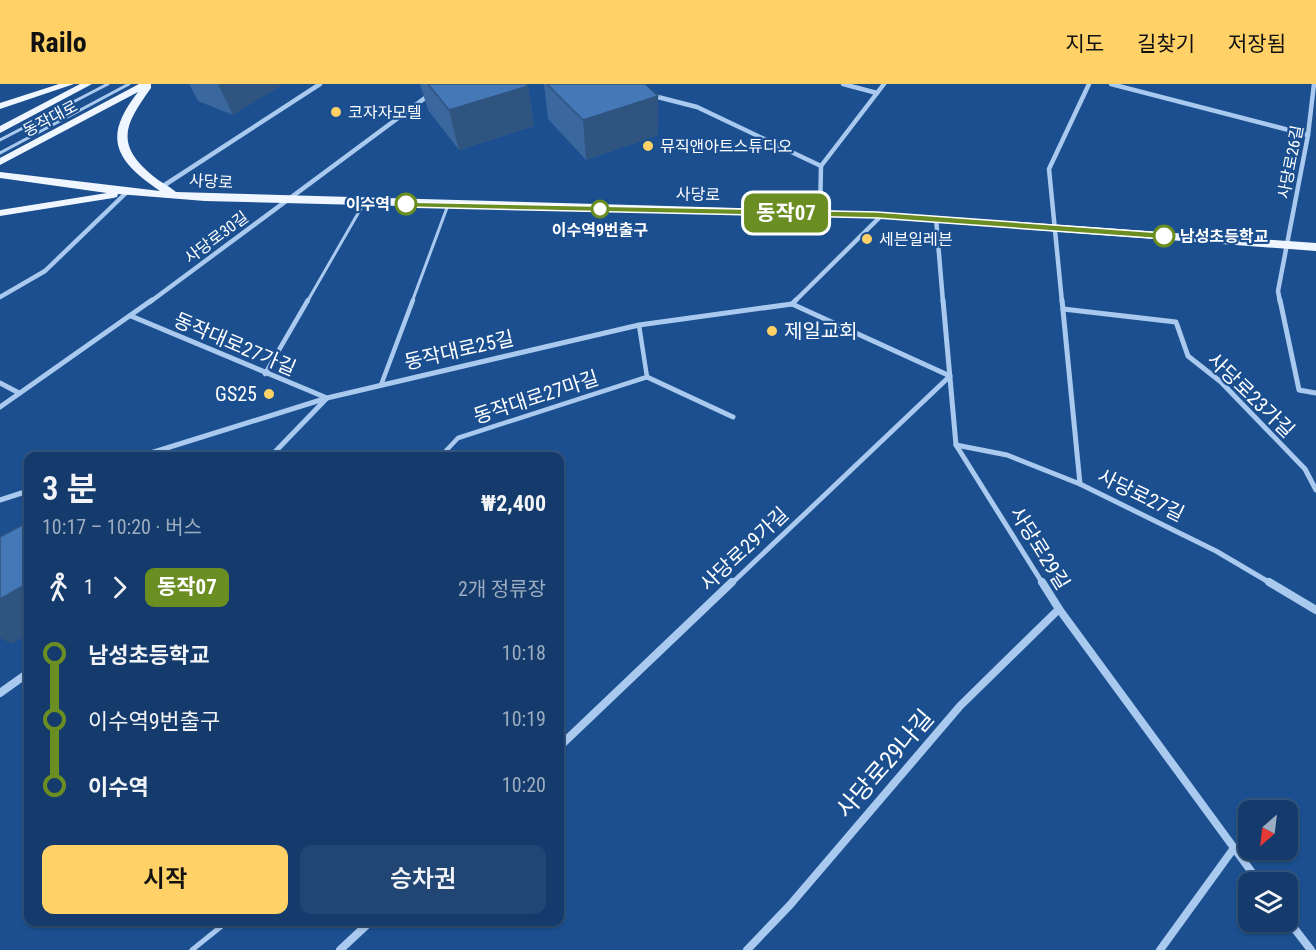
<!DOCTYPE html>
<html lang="ko">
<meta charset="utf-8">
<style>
:root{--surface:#143b6b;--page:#214673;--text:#f1f3f6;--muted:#9dadc1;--line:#33557e;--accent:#ffd166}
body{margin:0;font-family:"Roboto Condensed","Noto Sans KR",sans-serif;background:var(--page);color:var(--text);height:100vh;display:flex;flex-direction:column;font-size:22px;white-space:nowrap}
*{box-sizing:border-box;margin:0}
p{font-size:20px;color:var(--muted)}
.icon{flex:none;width:33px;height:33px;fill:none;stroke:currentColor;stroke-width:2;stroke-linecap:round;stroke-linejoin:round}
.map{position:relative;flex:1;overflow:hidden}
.drawer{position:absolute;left:24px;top:368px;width:540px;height:474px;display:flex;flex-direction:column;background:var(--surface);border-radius:12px;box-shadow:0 2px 4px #0004,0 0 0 2px var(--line)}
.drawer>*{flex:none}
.badge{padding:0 12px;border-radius:9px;font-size:21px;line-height:39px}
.needle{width:39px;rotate:208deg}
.buttons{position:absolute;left:1238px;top:716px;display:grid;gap:12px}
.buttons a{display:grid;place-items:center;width:60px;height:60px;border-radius:12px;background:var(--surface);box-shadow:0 2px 4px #0004,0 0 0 2px var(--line);font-size:30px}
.map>.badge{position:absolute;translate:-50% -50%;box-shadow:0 0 0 3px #fff}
.legs{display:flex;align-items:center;gap:9px;height:66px;padding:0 18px;font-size:20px}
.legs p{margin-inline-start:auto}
.summary{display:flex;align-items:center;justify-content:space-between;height:102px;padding:0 18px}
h1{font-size:33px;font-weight:600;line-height:45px}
.primary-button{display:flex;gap:12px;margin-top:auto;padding:12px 18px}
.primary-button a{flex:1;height:69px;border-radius:12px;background:var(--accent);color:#111;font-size:24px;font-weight:600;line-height:69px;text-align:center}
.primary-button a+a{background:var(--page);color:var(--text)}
ul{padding:0 18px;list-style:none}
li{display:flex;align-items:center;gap:21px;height:66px;font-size:22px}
li i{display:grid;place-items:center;width:9px;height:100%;margin:0 8px;background:currentColor}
li i::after{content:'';width:15px;height:15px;margin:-8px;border:4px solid;border-radius:50%;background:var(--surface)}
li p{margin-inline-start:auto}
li:first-child i{background:linear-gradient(#0000 50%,currentColor 0)}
li:last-child i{background:linear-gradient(currentColor 50%,#0000 0)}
header{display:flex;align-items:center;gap:36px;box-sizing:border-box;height:84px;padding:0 30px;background:var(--accent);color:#111}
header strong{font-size:28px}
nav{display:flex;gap:33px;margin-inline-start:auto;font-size:21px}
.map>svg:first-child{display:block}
</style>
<header>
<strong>Railo</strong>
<nav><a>지도</a><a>길찾기</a><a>저장됨</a></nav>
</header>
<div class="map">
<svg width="1316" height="866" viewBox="0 0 1316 866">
<rect width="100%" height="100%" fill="#1b4f8f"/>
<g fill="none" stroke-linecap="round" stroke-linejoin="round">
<g stroke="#a9c9ee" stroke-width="3">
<path d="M 0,56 L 108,0"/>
<path d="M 0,69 L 129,0"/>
<path d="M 307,218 L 364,119"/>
<path d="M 412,218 L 448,121"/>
</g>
<g stroke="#a9c9ee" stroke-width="4.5">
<path d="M 265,290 L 308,216"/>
<path d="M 381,301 L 413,216"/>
<path d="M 441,372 L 458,354 L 647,293 L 639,241"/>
</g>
<path stroke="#a9c9ee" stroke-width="5" d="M 192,866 L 228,837"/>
<g stroke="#a9c9ee" stroke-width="4.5">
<path d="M 843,0 L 877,9"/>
<path d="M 1111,0 L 1308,51"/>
<path d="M 650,11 L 697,23 L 821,82"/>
<path d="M 160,104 L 320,0"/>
<path d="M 820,130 L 821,82 L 884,0"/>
<path d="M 936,134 L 943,218"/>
<path d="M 0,213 L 45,187 L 127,108"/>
<path d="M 150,218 L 429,11"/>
<path d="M 794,218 L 882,131"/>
<path d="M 1062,218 L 1049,85 L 1089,0"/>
<path d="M 1280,218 L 1278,207 L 1308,51 L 1314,0"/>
</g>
<g stroke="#a9c9ee" stroke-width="5">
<path d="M 943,216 L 956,361 L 1043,500"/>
<path d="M 1062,216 L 1080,400"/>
<path d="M 1280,216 L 1299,306 L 1316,309"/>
<path d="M 792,220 L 796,216"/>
<path d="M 1063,225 L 1176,238 L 1188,272 L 1221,298 L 1305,385 L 1316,406"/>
<path d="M 131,232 L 327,314 L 271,372"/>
<path d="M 647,293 L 733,333"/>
<path d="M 0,299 L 19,309"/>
<path d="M 0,323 L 152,216"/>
<path d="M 956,361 L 1007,371 L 1080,400 L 1216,467 L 1272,500"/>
<path d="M 141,372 L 327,314 L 639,241 L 792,220 L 950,292 L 731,500"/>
<path d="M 0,416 L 28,407"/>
</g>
<g stroke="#a9c9ee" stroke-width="8">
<path d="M 1042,498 L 1059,525 L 1259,798"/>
<path d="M 1269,498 L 1316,526"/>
<path d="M 0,609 L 28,589"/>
<path d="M 560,662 L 732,498"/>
<path d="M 1287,835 L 1311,866"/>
<path d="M 340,866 L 371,837"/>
<path d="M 747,866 L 790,821 L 960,622 L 1059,525"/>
<path d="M 1160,866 L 1234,764"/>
</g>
<g fill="#f0f6ff" fill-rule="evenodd">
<path d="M 59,0 L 74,0 L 0,25 L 0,19 Z"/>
<path d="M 80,0 L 92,0 L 0,49 L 0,42 Z"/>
<path d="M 139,0 L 151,0 L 151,4 C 125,40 114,60 153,92 C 160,98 169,102 176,108 L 877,128 L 1316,159 L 1316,167 L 877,134 L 205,117 L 118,110 L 117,113 L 113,114 L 0,132 L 0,126 L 107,109 L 0,94 L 0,88 L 160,107 C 115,76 102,54 138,8 L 0,81 L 0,74 Z"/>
</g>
</g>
<g fill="#3a679d">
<path d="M 189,0 L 283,0 L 233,31 L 198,17 Z"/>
<path d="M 420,0 L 526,0 L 528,2 L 534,42 L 459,66 L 428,26 Z"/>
<path d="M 544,0 L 645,0 L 658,51 L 586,76 L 548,35 Z"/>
</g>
<g fill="#305480">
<path d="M 218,0 L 283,0 L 233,31 Z"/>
<path d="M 528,2 L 534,42 L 459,66 L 449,26 Z"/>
<path d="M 658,12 L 658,51 L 586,76 L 583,36 Z"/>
<path d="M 28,499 L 28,550 L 12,560 L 0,554 L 0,515 Z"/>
</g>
<g fill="#4478b7" stroke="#305480" stroke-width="1.5">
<path d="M 428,0 L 526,0 L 528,2 L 449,26 Z"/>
<path d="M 547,0 L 645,0 L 658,12 L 583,36 Z"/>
<path d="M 28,438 L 28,499 L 0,515 L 0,453 Z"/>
</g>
<path fill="#6b8e23" stroke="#fff" stroke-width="1.5" d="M 403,118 L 877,128 L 1164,149 L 1169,152 L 1164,155 L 877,134 L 406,123 L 402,120 Z"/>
<g fill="#ffd166" stroke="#1b4f8f" stroke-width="2">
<circle cx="336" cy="28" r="6"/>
<circle cx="648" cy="62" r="6"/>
<circle cx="867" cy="155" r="6"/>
<circle cx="772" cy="247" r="6"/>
<circle cx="269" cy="310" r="6"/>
</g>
<g fill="#fff" stroke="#6b8e23" stroke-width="3">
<circle cx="406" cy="120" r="10"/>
<circle cx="600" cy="125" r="8"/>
<circle cx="1164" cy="152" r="10"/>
</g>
<g text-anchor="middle" stroke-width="4.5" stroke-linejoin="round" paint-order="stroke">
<g font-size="16" fill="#fff" stroke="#1b4f8f" text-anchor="start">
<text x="348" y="34">코자자모텔</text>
<text x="660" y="68">뮤직앤아트스튜디오</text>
<text x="879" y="161">세븐일레븐</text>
</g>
<g font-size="16" fill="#fff" stroke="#1b4f8f">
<text transform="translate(50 34) rotate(-28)" y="6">동작대로</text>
<text transform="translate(1290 78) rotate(-79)" y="6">사당로26길</text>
<text transform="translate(211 97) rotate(3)" y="6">사당로</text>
<text transform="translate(698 110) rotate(1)" y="6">사당로</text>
<text transform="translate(216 153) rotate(-37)" y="6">사당로30길</text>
</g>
<g font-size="16" font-weight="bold" fill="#fff" stroke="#1b4f8f" text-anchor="end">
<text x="390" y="126">이수역</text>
<text x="600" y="152" text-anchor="middle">이수역9번출구</text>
<text x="1180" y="158" text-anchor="start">남성초등학교</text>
</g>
<g font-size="20" fill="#fff" stroke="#1b4f8f" text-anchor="start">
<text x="784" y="254">제일교회</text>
<text x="257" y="317" text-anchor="end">GS25</text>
</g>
<g font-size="20" fill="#fff" stroke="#1b4f8f">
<text transform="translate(235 260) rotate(23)" y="7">동작대로27가길</text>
<text transform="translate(459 266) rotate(-13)" y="7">동작대로25길</text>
<text transform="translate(1251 311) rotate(44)" y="7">사당로23가길</text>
<text transform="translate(536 313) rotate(-18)" y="7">동작대로27마길</text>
<text transform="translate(1141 411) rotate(26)" y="7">사당로27길</text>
<text transform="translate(1040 464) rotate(58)" y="7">사당로29길</text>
<text transform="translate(744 465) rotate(-43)" y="7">사당로29가길</text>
</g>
<g font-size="24" fill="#fff" stroke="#1b4f8f">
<text transform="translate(885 680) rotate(-49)" y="8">사당로29나길</text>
</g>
</g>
</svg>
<div class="buttons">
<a><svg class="needle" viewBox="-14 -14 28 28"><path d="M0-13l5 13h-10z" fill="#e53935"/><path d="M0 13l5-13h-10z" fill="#9dadc1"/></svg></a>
<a><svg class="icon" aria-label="layers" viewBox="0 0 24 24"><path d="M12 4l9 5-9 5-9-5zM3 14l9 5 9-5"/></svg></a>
</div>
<b class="badge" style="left:786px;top:129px;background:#6b8e23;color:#fff">동작07</b>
<section class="drawer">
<div class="summary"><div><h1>3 분</h1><p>10:17 – 10:20 · 버스</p></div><b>₩2,400</b></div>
<div class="legs"><svg class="icon" aria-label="walk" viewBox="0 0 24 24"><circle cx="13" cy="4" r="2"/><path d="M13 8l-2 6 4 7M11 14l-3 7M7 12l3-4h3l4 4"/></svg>1<svg class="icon" aria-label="forward" viewBox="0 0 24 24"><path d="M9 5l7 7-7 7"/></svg><b class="badge" style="background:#6b8e23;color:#fff">동작07</b><p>2개 정류장</p></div>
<ul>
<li><i style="color:#6b8e23"></i><b>남성초등학교</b><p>10:18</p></li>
<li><i style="color:#6b8e23"></i><span>이수역9번출구</span><p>10:19</p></li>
<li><i style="color:#6b8e23"></i><b>이수역</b><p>10:20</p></li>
</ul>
<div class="primary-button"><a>시작</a><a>승차권</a></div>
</section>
</div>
